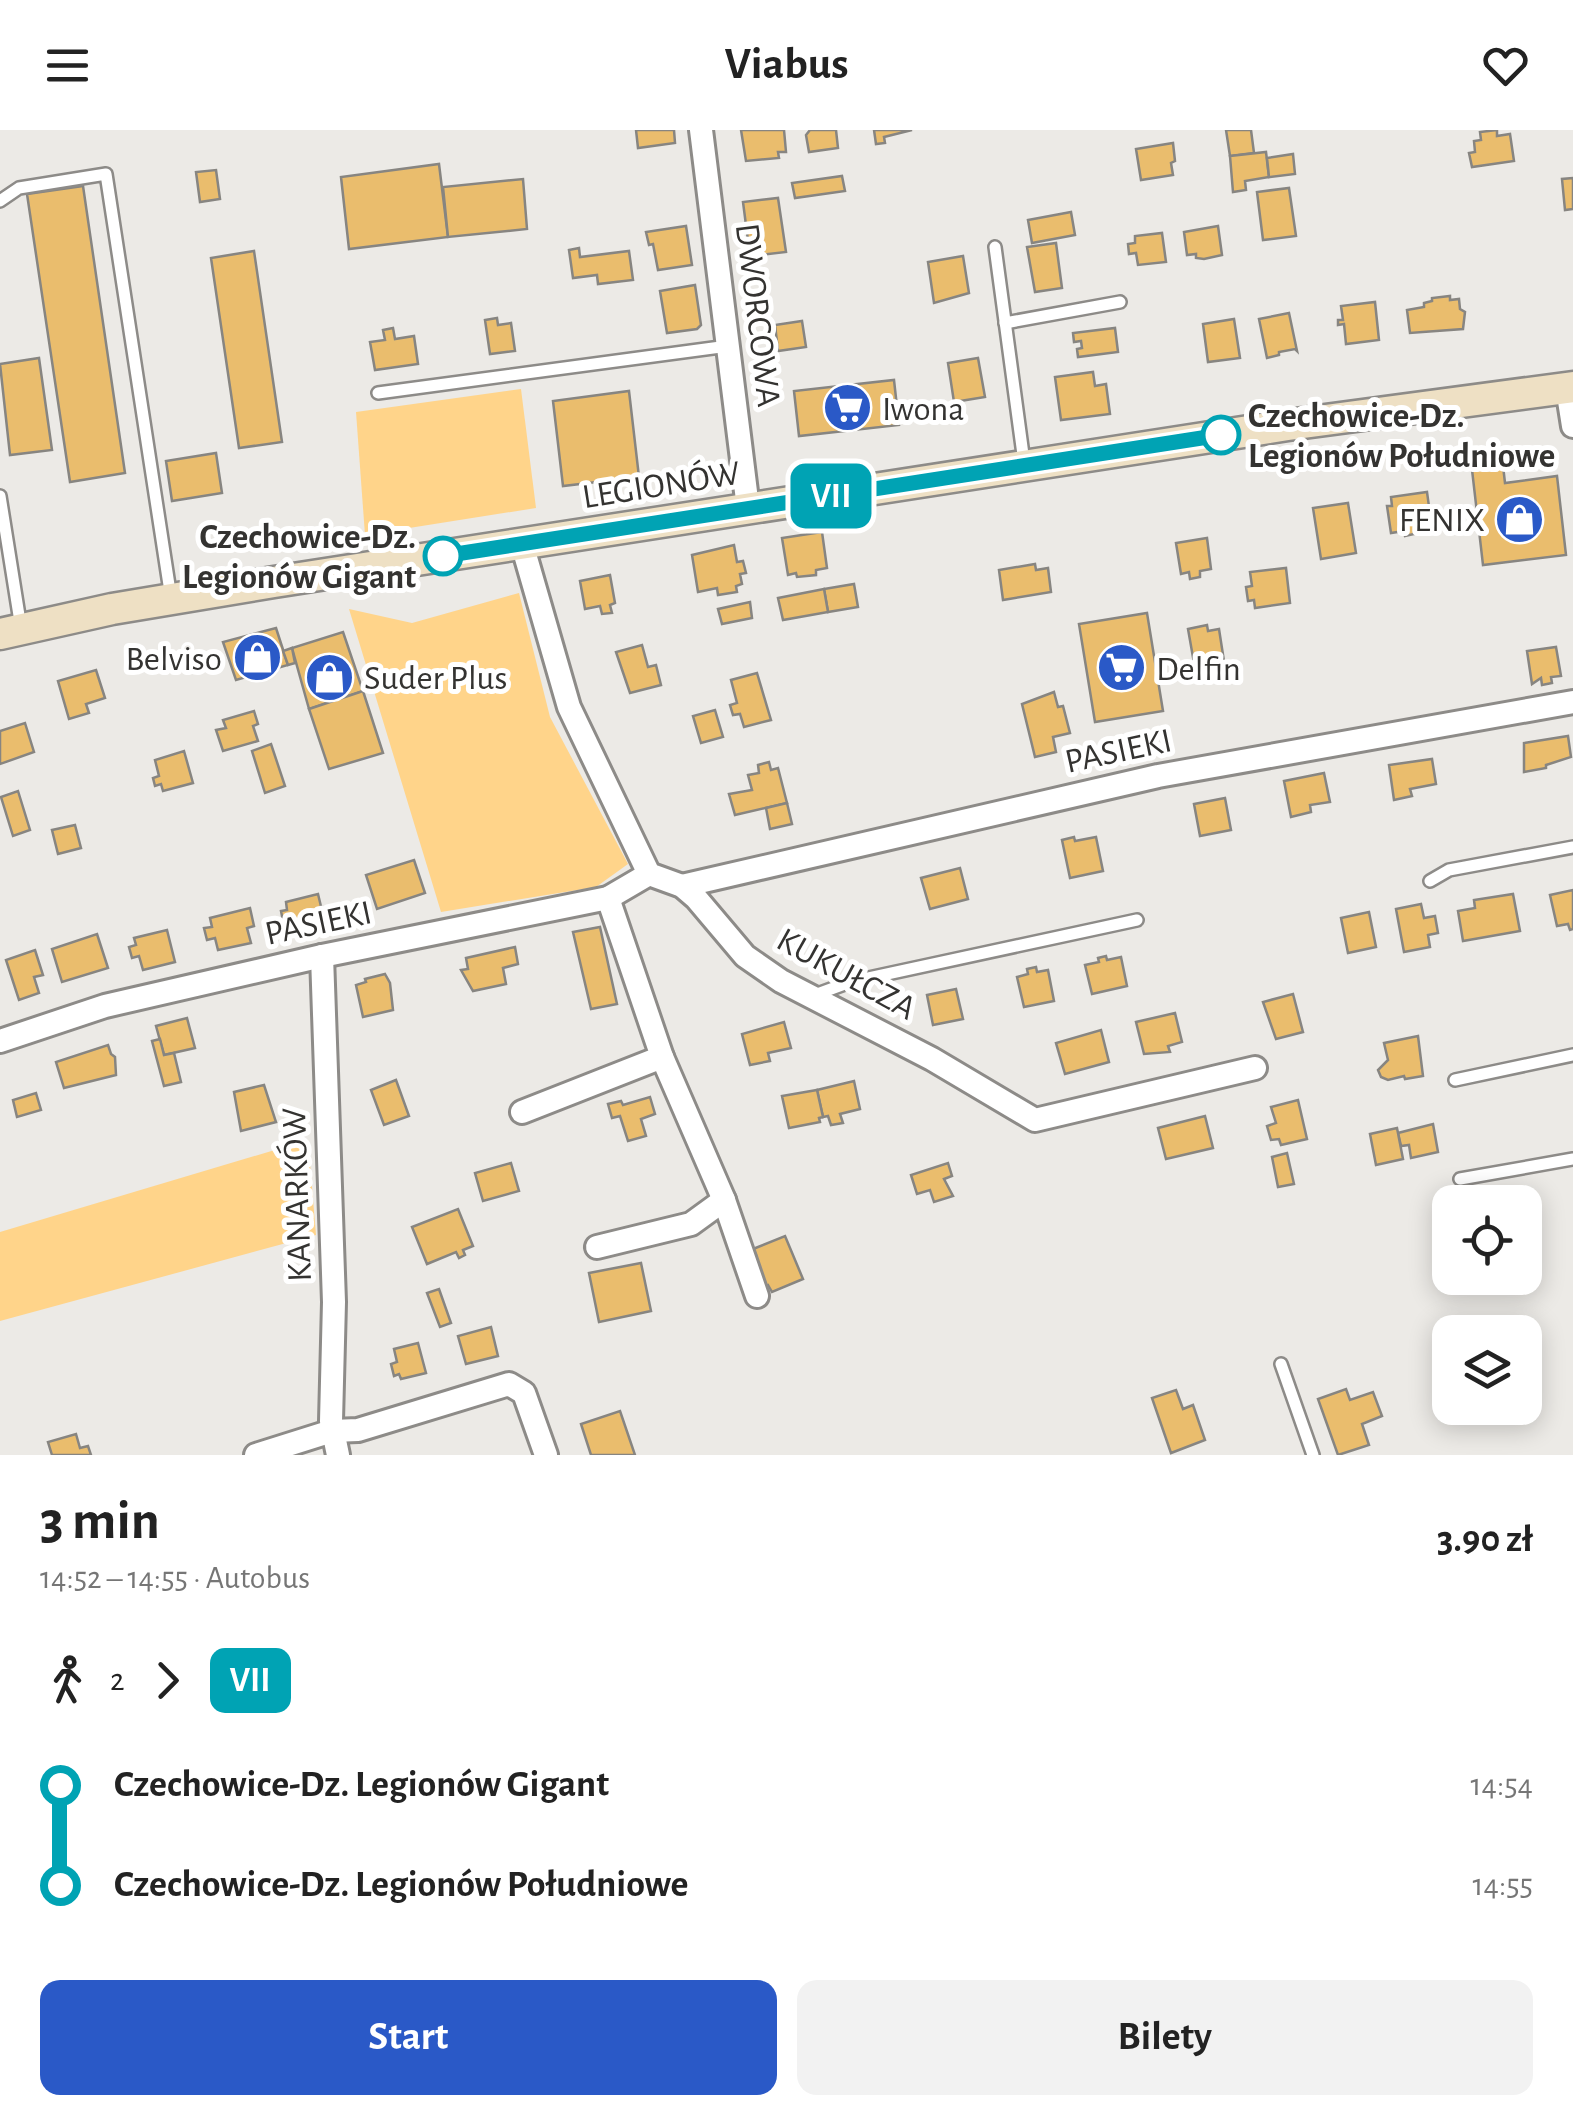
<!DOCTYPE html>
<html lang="pl">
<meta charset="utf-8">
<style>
:root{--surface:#fff;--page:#f2f2f2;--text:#222;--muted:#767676;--accent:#2a59c7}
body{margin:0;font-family:"Alegreya Sans",sans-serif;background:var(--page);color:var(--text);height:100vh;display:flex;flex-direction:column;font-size:38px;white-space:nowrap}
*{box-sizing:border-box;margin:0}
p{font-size:32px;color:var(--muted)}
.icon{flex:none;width:55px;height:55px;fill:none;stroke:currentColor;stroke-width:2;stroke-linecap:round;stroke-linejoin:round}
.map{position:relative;height:1325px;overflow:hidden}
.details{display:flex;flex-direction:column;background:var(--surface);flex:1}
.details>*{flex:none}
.badge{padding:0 20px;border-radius:15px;font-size:35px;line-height:65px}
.tools{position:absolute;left:1432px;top:1055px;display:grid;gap:20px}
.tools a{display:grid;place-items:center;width:110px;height:110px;border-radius:20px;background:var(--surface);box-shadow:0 5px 25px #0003;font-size:50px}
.map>.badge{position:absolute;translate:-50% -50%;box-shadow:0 0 0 5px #fff}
.legs{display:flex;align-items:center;gap:15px;height:110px;padding:0 40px;font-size:32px}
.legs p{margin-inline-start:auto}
.headline{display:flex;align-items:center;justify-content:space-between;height:170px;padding:0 40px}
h1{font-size:55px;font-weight:700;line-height:75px}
.primary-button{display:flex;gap:20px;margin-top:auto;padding:20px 40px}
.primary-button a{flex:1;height:115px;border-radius:20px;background:var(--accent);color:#fff;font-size:40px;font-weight:700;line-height:115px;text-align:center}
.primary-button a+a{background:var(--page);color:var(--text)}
ul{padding:0 40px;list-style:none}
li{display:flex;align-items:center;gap:35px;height:100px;font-size:38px}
li i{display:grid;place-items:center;width:15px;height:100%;margin:0 12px;background:currentColor}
li i::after{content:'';width:25px;height:25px;margin:-12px;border:8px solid;border-radius:50%;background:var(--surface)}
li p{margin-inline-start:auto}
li:first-child i{background:linear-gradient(#0000 50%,currentColor 0)}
li:last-child i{background:linear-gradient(currentColor 50%,#0000 0)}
header{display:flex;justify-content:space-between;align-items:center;height:130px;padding:0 40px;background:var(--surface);font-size:45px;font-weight:700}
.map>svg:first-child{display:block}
</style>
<header><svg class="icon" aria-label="menu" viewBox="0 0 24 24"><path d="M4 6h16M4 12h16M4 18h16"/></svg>Viabus<svg class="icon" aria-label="heart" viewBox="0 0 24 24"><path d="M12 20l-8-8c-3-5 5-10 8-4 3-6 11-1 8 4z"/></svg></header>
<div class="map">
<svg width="1573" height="1325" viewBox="0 0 1573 1325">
<rect width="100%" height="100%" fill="#eceae6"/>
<g fill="#ffd48a">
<path d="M 521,259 L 536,378 L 365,405 L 356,282 Z"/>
<path d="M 519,463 L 550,587 L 628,734 L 596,757 L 441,782 L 349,479 L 412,493 Z"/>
<path d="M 308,1010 L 316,1105 L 0,1191 L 0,1102 Z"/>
</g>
<g fill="#eabd6d" stroke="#878581" stroke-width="2.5">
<path d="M 636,0 L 674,0 L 675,13 L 638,18 Z"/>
<path d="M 741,0 L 784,0 L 786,22 L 778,22 L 779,28 L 746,31 Z"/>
<path d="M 810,0 L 836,0 L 838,18 L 809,22 L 806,5 Z"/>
<path d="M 874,0 L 912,0 L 884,7 L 885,13 L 876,14 Z"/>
<path d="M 1226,0 L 1251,0 L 1254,23 L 1230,26 Z"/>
<path d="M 1497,0 L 1497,6 L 1510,4 L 1514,31 L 1472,37 L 1469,23 L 1475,22 L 1474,11 L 1481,10 L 1480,2 Z"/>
<path d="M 1173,13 L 1175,31 L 1171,33 L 1173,45 L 1141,50 L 1136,19 Z"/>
<path d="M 1266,22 L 1269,47 L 1245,51 L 1246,60 L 1233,62 L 1230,26 Z"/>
<path d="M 1293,24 L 1295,44 L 1269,47 L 1267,28 Z"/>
<path d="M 439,34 L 448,107 L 349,119 L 341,47 Z"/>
<path d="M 216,40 L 220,69 L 200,72 L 196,42 Z"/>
<path d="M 842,46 L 845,61 L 795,68 L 792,53 Z"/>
<path d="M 1573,48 L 1573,79 L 1565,80 L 1562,49 Z"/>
<path d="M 523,49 L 527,99 L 448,107 L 443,57 Z"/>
<path d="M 83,56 L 125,343 L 70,352 L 27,64 Z"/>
<path d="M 1289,58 L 1296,106 L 1263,110 L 1257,62 Z"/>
<path d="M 778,68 L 786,122 L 750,126 L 743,72 Z"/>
<path d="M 1071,82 L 1075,105 L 1032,113 L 1028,90 Z"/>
<path d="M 686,96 L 692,135 L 658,140 L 653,114 L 649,115 L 646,102 Z"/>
<path d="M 1218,96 L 1222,125 L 1204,129 L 1196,128 L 1196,124 L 1187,125 L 1184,102 Z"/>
<path d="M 1162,103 L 1166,132 L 1138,135 L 1136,123 L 1129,124 L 1128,114 L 1135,113 L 1135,106 Z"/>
<path d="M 1056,113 L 1062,158 L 1035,162 L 1027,117 Z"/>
<path d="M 579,118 L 580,127 L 629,121 L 633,150 L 598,154 L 597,145 L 573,148 L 569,120 Z"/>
<path d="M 254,121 L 282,312 L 239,318 L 211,128 Z"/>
<path d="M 963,126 L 969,163 L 934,173 L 928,132 Z"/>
<path d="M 695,155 L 701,195 L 697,199 L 667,203 L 660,161 Z"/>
<path d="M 1450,166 L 1450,170 L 1459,169 L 1460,179 L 1465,182 L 1463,199 L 1410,203 L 1407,180 L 1424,177 L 1424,173 L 1432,171 L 1432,168 Z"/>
<path d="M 1375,172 L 1379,210 L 1346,214 L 1344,194 L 1338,195 L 1338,190 L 1343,190 L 1341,176 Z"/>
<path d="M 1289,183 L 1297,221 L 1295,219 L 1279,222 L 1279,225 L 1267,228 L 1259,189 Z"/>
<path d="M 497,188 L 498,195 L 511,193 L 515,221 L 490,224 L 485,190 Z"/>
<path d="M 1234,189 L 1240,228 L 1208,232 L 1203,194 Z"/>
<path d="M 802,191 L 806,217 L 778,221 L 775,195 Z"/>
<path d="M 393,198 L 395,209 L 414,206 L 418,234 L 375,240 L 370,212 L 385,210 L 383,200 Z"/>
<path d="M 1115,198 L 1118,222 L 1078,227 L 1077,219 L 1082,218 L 1081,211 L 1074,212 L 1073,203 Z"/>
<path d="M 39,228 L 52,320 L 10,325 L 0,234 Z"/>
<path d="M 978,228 L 985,267 L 954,272 L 948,233 Z"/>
<path d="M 1093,242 L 1095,256 L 1106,254 L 1110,284 L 1061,290 L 1055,247 Z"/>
<path d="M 894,250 L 899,295 L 799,306 L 794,261 Z"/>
<path d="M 629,261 L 639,347 L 563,356 L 553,271 Z"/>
<path d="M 216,323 L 222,363 L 172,371 L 166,331 Z"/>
<path d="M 1502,327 L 1505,353 L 1557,346 L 1566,425 L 1483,435 L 1471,331 Z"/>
<path d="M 1427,362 L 1432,398 L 1414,400 L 1414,404 L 1405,406 L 1404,401 L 1391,403 L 1387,376 L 1392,376 L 1391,367 Z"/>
<path d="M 1348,373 L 1356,423 L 1321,429 L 1313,378 Z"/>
<path d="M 822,402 L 827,438 L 816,440 L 816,445 L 797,447 L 796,443 L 788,445 L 782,408 Z"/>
<path d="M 1207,408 L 1211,439 L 1200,441 L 1200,447 L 1190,449 L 1189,442 L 1181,444 L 1176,413 Z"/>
<path d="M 734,415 L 737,432 L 743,431 L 746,443 L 740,444 L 742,454 L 736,456 L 737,462 L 718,465 L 717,458 L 698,462 L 692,425 Z"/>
<path d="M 1035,434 L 1036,440 L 1048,438 L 1051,462 L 1003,470 L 999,440 Z"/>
<path d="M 1286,438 L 1290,473 L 1255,478 L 1254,470 L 1248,471 L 1246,457 L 1252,456 L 1250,442 Z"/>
<path d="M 610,445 L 615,473 L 610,475 L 612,483 L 602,484 L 600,476 L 585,479 L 580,451 Z"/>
<path d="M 854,454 L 858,477 L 828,482 L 824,459 Z"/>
<path d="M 824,459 L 828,482 L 783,490 L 778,468 Z"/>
<path d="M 750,472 L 752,488 L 722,494 L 718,479 Z"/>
<path d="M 1147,483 L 1163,581 L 1095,592 L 1079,494 Z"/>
<path d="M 1207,495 L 1208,501 L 1219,499 L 1224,531 L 1194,533 L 1188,499 Z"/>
<path d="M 276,498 L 288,535 L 236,550 L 223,512 Z"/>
<path d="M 343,502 L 363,561 L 309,579 L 292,518 Z"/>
<path d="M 642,515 L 648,537 L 656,535 L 661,555 L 630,563 L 616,522 Z"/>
<path d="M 1556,517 L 1561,546 L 1551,547 L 1552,553 L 1542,555 L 1541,548 L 1532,554 L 1527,521 Z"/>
<path d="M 292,518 L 295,533 L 288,535 L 283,521 Z"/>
<path d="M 96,540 L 105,568 L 86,574 L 89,583 L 69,589 L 58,551 Z"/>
<path d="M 757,543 L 771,590 L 744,597 L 740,584 L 733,585 L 730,575 L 737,573 L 731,550 Z"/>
<path d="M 363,561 L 383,623 L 329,639 L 309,579 Z"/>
<path d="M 1054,562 L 1058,577 L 1063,576 L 1070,603 L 1053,607 L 1056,622 L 1035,627 L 1022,574 Z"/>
<path d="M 715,580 L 723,607 L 701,613 L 693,586 Z"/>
<path d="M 254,581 L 258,594 L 253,596 L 258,611 L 223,621 L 216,600 L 226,598 L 223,590 Z"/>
<path d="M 25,593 L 34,622 L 0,634 L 0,601 Z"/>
<path d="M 1568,606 L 1571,627 L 1546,635 L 1546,638 L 1524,642 L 1524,613 Z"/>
<path d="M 271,614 L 285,656 L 265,663 L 252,621 Z"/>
<path d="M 184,621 L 193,653 L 163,661 L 161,654 L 155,656 L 153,648 L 159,646 L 155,630 Z"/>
<path d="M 1432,629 L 1436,654 L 1410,659 L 1412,666 L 1394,670 L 1389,635 Z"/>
<path d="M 769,632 L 771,640 L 778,638 L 787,673 L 735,685 L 729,664 L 752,660 L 748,645 L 759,643 L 758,635 Z"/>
<path d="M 1324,643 L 1330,672 L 1310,675 L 1311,682 L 1291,687 L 1284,651 Z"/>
<path d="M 18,661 L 30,700 L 13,706 L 1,667 Z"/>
<path d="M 1225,668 L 1231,700 L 1200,706 L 1194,674 Z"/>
<path d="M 787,673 L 792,694 L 770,699 L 766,678 Z"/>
<path d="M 75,695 L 81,718 L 58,724 L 52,700 Z"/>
<path d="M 1074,707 L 1075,711 L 1096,707 L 1103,741 L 1070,748 L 1062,710 Z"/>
<path d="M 414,730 L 425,763 L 377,779 L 366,745 Z"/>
<path d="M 960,738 L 968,769 L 930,779 L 921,748 Z"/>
<path d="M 1573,760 L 1573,799 L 1570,800 L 1568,794 L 1557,796 L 1550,765 Z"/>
<path d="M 318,764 L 325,793 L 293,802 L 290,789 L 283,791 L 281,781 L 287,780 L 286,772 Z"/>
<path d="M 1513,764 L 1520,801 L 1463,811 L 1458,781 L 1475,778 L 1474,770 Z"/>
<path d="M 1421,774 L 1424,788 L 1435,786 L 1438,803 L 1428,805 L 1430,817 L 1404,822 L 1396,779 Z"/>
<path d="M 250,778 L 254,796 L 247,798 L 251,813 L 218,820 L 215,808 L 207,810 L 204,798 L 212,797 L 210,788 Z"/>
<path d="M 1369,782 L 1376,817 L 1348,823 L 1341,788 Z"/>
<path d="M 600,797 L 617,874 L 591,879 L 573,802 Z"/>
<path d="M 167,800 L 175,832 L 143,840 L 139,826 L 132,828 L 129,817 L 136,815 L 134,808 Z"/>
<path d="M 97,804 L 108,838 L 62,852 L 52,819 Z"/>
<path d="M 515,817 L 518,834 L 503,838 L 506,854 L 473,861 L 461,840 L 468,839 L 466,828 Z"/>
<path d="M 35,820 L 43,845 L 34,847 L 39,863 L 19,870 L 6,830 Z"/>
<path d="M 1106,826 L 1107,830 L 1121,827 L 1127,856 L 1092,864 L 1085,835 L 1099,832 L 1098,828 Z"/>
<path d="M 1036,837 L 1037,842 L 1048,840 L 1054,871 L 1024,877 L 1017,847 L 1028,844 L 1027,839 Z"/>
<path d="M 385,844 L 390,853 L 393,880 L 363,887 L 356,855 L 366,852 L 365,849 Z"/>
<path d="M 956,859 L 963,889 L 933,895 L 927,865 Z"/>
<path d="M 1293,864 L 1303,902 L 1276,909 L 1263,872 Z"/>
<path d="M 1175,883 L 1182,912 L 1168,916 L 1170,922 L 1144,924 L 1136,892 Z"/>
<path d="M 187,888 L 195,918 L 164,925 L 156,896 Z"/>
<path d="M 784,892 L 791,918 L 768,923 L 770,931 L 750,935 L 742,904 Z"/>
<path d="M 1101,900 L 1109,932 L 1065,944 L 1056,913 Z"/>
<path d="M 1418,906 L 1423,946 L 1405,949 L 1404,946 L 1388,950 L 1381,947 L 1378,940 L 1388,930 L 1384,913 Z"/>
<path d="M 160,909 L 164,925 L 174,923 L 181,952 L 164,956 L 152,911 Z"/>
<path d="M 108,915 L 111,924 L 115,927 L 116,945 L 64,958 L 56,932 Z"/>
<path d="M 396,950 L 409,986 L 384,995 L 371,960 Z"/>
<path d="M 854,951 L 860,979 L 840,984 L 843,993 L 831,995 L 828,986 L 823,987 L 817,960 Z"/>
<path d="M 264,955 L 276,992 L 241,1001 L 234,962 Z"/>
<path d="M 817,960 L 823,987 L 819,988 L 820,992 L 789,998 L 782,966 Z"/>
<path d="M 36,963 L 41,980 L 17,987 L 13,970 Z"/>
<path d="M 650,967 L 655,984 L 641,989 L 646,1006 L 628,1011 L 620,986 L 612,988 L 608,974 L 621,971 L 623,975 Z"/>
<path d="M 1298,970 L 1307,1009 L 1281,1015 L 1279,1009 L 1271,1010 L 1267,996 L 1276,993 L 1271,977 Z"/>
<path d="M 1205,986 L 1213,1018 L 1166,1029 L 1158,998 Z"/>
<path d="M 1433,994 L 1438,1022 L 1411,1028 L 1409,1015 L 1401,1016 L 1398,1003 Z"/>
<path d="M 1397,998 L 1403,1029 L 1376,1035 L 1370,1004 Z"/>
<path d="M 1287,1023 L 1294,1054 L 1278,1057 L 1272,1027 Z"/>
<path d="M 511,1033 L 519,1061 L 483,1071 L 475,1043 Z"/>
<path d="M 948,1033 L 952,1046 L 944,1049 L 953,1066 L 934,1072 L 930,1060 L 917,1064 L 911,1045 Z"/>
<path d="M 458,1079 L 473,1116 L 463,1120 L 465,1125 L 459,1128 L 456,1122 L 427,1134 L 412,1097 Z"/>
<path d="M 785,1106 L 803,1149 L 772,1162 L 768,1155 L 763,1157 L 751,1128 L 756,1125 L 753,1119 Z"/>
<path d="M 641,1133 L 651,1181 L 599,1192 L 589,1143 Z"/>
<path d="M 439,1159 L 451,1193 L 440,1197 L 427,1163 Z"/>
<path d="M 491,1197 L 498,1226 L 466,1234 L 458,1206 Z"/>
<path d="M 418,1213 L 426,1243 L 401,1249 L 399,1244 L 394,1246 L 391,1234 L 397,1232 L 394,1219 Z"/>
<path d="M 1346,1259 L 1350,1270 L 1373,1262 L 1382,1286 L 1362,1294 L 1369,1315 L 1338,1325 L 1318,1269 Z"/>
<path d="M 1176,1260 L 1183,1279 L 1193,1275 L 1205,1310 L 1171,1323 L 1152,1268 Z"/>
<path d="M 620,1281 L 635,1325 L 591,1325 L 581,1294 Z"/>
<path d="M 76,1304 L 80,1318 L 88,1316 L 91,1325 L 52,1325 L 48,1312 Z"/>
</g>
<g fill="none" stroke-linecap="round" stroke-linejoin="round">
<defs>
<g id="lane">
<path d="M 0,71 L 19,58 L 106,44 L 171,468"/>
<path d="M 995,117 L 1024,332"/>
<path d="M 1005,193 L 1120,172"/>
<path d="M 378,263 L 728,216"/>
<path d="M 0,366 L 21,498"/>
<path d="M 1430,751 L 1449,740 L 1573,717"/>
<path d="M 812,866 L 850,852 L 1137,790"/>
<path d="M 1455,950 L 1573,925"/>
<path d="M 1460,1049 L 1573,1029"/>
<path d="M 1281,1234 L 1313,1325"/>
</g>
<g id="street">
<path d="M 701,0 L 748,378"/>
<path d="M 1567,258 L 1573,296"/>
<path d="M 522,414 L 569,577 L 649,744 L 682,756 L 696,768 L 745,826 L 781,851 L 932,929 L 1035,990 L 1255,938"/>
<path d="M 682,756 L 1158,646 L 1573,572"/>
<path d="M 322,826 L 334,1172 L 331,1291 L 338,1325"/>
<path d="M 0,911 L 105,876 L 322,826 L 608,768 L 649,744"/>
<path d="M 662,927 L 724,1070 L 757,1166"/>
<path d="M 522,982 L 662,927 L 608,768"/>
<path d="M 597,1117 L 691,1094 L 724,1070"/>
<path d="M 256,1325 L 332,1301 L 358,1300 L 509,1254 L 524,1263 L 546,1325"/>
</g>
<path id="secondary" d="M 0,504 L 112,479 L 274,452 L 1288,295 L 1573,257"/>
</defs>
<use href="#lane" stroke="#8d8b88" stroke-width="16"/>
<use href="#street" stroke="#8d8b88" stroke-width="28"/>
<use href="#secondary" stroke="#8d8b88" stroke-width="35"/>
<use href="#lane" stroke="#fff" stroke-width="11"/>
<use href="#street" stroke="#fff" stroke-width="22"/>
<use href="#secondary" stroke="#eee0c4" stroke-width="30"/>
</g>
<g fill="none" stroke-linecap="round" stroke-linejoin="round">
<defs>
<path id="line-1" d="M 443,426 L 1221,305"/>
</defs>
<use href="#line-1" stroke="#fff" stroke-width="22"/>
<use href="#line-1" stroke="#00a3b4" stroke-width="15"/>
</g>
<defs>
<symbol id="supermarket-disc" viewBox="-11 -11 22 22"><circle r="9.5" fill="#2a59c7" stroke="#fff"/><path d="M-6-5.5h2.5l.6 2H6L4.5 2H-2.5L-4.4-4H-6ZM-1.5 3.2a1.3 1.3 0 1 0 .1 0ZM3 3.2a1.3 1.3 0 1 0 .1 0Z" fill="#fff"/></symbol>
<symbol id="shop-disc" viewBox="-11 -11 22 22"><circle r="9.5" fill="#2a59c7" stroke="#fff"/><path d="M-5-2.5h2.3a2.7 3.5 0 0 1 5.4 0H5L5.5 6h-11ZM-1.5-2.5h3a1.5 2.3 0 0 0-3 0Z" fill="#fff"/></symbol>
</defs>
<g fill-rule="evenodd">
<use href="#supermarket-disc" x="820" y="250" width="55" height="55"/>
<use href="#shop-disc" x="1492" y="362" width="55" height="55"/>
<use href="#shop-disc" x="230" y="500" width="55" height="55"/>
<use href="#supermarket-disc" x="1094" y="510" width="55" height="55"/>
<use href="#shop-disc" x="302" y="520" width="55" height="55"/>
</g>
<g fill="#fff" stroke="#00a3b4" stroke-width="5">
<circle cx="1221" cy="305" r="18"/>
<circle cx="443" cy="426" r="18"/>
</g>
<g text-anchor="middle" stroke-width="10" stroke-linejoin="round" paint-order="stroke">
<g font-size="35" fill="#343331" stroke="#fff">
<text transform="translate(759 185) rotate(83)" y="12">DWORCOWA</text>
<text transform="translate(661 354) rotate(-9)" y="12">LEGIONÓW</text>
<text transform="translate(1118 620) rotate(-12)" y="12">PASIEKI</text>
<text transform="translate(318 792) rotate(-12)" y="12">PASIEKI</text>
<text transform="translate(847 843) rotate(29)" y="12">KUKUŁCZA</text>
<text transform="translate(296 1065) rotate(-92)" y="12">KANARKÓW</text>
</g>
<g font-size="35" fill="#343331" stroke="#fff" text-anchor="start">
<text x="882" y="290">Iwona</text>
<text x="1485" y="401" text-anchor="end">FENIX</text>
<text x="222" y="540" text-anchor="end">Belviso</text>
<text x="1156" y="550">Delfin</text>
<text x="364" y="559">Suder Plus</text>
</g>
<g font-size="35" font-weight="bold" fill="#343331" stroke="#fff" text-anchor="start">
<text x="1248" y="297">Czechowice-Dz.<tspan x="1248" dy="40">Legionów Południowe</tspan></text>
<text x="416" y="418" text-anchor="end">Czechowice-Dz.<tspan x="416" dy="40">Legionów Gigant</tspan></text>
</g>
</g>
</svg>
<div class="tools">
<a><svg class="icon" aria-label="locate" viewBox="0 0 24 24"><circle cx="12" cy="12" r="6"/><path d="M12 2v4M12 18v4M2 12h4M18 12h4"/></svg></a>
<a><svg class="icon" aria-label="layers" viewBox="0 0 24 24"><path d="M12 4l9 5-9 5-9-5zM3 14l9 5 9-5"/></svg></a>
</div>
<b class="badge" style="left:831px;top:366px;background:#00a3b4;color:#fff">VII</b>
</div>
<section class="details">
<div class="headline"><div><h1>3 min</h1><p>14:52 – 14:55 · Autobus</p></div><b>3.90 zł</b></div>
<div class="legs"><svg class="icon" aria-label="walk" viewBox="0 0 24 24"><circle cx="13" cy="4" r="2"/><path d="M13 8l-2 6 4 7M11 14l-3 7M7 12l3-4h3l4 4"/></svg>2<svg class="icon" aria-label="forward" viewBox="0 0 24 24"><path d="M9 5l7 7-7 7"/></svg><b class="badge" style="background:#00a3b4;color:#fff">VII</b></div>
<ul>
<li><i style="color:#00a3b4"></i><b>Czechowice-Dz. Legionów Gigant</b><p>14:54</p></li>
<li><i style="color:#00a3b4"></i><b>Czechowice-Dz. Legionów Południowe</b><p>14:55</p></li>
</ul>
<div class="primary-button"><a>Start</a><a>Bilety</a></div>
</section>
